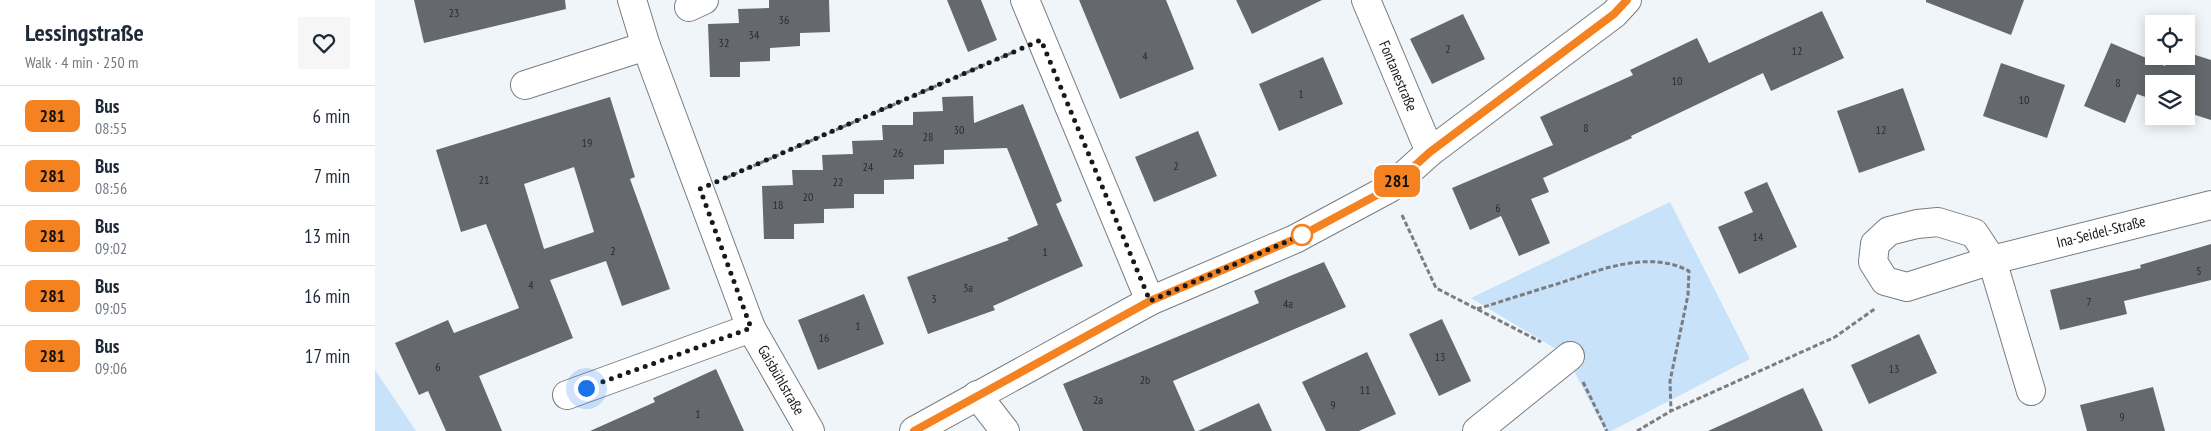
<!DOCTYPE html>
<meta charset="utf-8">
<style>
:root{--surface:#fff;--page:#f6f6f7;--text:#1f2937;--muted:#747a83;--line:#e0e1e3}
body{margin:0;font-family:"PT Sans Narrow",sans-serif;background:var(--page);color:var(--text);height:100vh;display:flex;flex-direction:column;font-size:19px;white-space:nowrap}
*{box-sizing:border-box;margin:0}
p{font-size:16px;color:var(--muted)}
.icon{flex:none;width:28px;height:28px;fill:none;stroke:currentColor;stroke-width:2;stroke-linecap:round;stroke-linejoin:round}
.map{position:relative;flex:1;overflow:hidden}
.details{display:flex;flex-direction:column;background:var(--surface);width:375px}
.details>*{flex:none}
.badge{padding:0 10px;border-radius:8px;font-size:18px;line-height:32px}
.fabs{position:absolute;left:1770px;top:15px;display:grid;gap:10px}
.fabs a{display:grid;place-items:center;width:50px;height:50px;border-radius:0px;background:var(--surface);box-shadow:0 2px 12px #0003;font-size:25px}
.you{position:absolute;width:25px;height:25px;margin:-12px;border:4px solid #fff;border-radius:50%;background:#1a73e8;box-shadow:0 0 0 8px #1a73e833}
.map>.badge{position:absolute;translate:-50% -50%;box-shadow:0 0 0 2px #fff}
.round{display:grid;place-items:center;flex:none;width:52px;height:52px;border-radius:0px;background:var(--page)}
.head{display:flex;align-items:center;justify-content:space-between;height:85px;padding:0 25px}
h1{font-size:24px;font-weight:700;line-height:38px}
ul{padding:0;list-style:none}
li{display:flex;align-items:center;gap:15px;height:60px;padding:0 25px;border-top:1px solid var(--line)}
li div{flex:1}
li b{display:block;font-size:19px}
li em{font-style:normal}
li .badge{min-width:55px;font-weight:700;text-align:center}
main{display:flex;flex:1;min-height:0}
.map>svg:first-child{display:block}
</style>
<main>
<section class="details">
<div class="head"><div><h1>Lessingstraße</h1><p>Walk · 4 min · 250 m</p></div><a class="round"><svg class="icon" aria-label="heart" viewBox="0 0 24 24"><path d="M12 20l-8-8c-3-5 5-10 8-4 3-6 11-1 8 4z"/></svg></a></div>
<ul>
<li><span class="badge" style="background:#f58220;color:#111">281</span><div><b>Bus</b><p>08:55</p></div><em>6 min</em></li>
<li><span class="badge" style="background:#f58220;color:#111">281</span><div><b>Bus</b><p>08:56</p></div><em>7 min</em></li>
<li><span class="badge" style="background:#f58220;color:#111">281</span><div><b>Bus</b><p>09:02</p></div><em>13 min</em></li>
<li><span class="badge" style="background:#f58220;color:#111">281</span><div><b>Bus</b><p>09:05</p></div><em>16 min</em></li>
<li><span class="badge" style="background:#f58220;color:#111">281</span><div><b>Bus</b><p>09:06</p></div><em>17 min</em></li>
</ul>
</section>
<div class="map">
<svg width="1836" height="431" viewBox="0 0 1836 431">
<rect width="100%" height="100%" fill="#f0f5fa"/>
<g fill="#c8e2f9">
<path d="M 1295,202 L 1375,359 L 1236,431 L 1230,431 L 1191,355 L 1096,298 Z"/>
<path d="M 0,370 L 41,431 L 0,431 Z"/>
</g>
<g fill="#65696d" fill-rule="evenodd">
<path d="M 39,0 L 190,0 L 191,9 L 49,43 Z"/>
<path d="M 394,0 L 454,0 L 455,32 L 425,33 L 425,46 L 395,48 L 395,61 L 365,62 L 365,77 L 335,77 L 333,24 L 364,23 L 363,9 L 394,8 Z"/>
<path d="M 572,0 L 606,0 L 622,40 L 593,52 Z"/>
<path d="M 704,0 L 791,0 L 819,69 L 745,99 Z"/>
<path d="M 861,0 L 947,0 L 877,34 Z"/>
<path d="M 1551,0 L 1649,0 L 1636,35 L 1551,2 Z"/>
<path d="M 1447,11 L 1469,58 L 1396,91 L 1388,73 L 1256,136 L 1257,138 L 1168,178 L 1174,192 L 1156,199 L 1175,243 L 1144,256 L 1126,216 L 1095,230 L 1077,188 L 1178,145 L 1165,117 L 1258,75 L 1255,70 L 1322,38 L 1334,63 Z"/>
<path d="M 1088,14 L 1110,59 L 1057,84 L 1035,39 Z"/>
<path d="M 1736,43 L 1790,66 L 1794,56 L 1811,56 L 1811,52 L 1836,60 L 1836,120 L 1811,112 L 1811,84 L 1779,84 L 1779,100 L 1762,94 L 1750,123 L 1709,106 Z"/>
<path d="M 948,57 L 968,104 L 904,131 L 884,84 Z"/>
<path d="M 1626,63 L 1690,85 L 1672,138 L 1608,116 Z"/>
<path d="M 1528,88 L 1550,150 L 1484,173 L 1462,111 Z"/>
<path d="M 598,96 L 599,123 L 648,104 L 687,201 L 681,204 L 708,266 L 618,306 L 620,310 L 553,334 L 532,277 L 634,240 L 632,238 L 663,225 L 632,148 L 569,150 L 569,164 L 539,165 L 539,179 L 509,180 L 509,194 L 479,194 L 479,208 L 449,209 L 449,223 L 419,224 L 419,239 L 389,239 L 387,186 L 418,185 L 417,170 L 448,170 L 447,155 L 478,154 L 477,141 L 508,140 L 507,125 L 538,125 L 538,112 L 568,111 L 567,97 Z"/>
<path d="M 235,97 L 260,177 L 255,179 L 295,289 L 247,306 L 231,261 L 175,280 L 198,338 L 104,376 L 127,431 L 71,431 L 53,391 L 44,395 L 20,343 L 73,320 L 79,333 L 144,308 L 111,224 L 86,232 L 61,150 ZM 199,167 L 219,232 L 169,249 L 149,184 Z"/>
<path d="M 823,131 L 842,176 L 779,202 L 760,157 Z"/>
<path d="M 1392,182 L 1422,247 L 1364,274 L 1343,227 L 1378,212 L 1369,192 Z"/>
<path d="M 1836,244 L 1836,280 L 1749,301 L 1752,314 L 1685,330 L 1675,290 L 1766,268 L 1765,265 Z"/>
<path d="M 949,262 L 971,307 L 798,381 L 820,431 L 708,431 L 688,384 L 884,303 L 879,291 Z"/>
<path d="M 489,294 L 509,344 L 443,370 L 423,320 Z"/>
<path d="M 1067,319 L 1096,381 L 1064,396 L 1034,334 Z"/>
<path d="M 1544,334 L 1562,373 L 1494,404 L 1476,365 Z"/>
<path d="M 992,352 L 1021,414 L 984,431 L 951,431 L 927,382 Z"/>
<path d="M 341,369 L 369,431 L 215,431 L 280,402 L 278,398 Z"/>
<path d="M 1778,387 L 1790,431 L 1712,431 L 1705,405 Z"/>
<path d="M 1428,388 L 1448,431 L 1333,431 Z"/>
<path d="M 884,403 L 897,431 L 823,431 L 873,408 Z"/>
</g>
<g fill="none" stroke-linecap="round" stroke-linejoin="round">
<defs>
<g id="street">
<path d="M 257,0 L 271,46 L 376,328 L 435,431"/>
<path d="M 650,0 L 775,301"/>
<path d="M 991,0 L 1055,152"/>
<path d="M 314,7 L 329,0"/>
<path d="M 150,85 L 271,46"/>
<path d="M 1656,391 L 1617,260 L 1532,287 L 1510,281 L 1498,262 L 1500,244 L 1514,231 L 1542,224 L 1563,222 L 1599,233 L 1617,260 L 1836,205"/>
<path d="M 192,395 L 376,328"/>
<path d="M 602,395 L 630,431"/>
<path d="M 539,431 L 775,301 L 920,239 L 1015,188 L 1055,152 L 1239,14 L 1252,0"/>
<path d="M 1102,431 L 1195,356"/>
</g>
</defs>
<use href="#street" stroke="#797d82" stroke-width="30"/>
<g stroke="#7a7d81" stroke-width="3" stroke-dasharray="5 2.5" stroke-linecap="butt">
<path d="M 351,178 L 641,51"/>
<path d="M 1027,215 L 1061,288 L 1166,342"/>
<path d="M 1102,309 C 1128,301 1155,292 1182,284 C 1222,271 1273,249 1314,271 L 1313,295 L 1295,381 L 1296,411"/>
<path d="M 1208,382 L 1232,431"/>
<path d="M 1262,431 L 1296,411 L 1460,337 L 1501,308"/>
</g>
<use href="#street" stroke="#fff" stroke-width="28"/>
</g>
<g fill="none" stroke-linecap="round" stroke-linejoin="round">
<defs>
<path id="line" d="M 539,431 L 775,301 L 920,239 L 1015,188 L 1055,152 L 1239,14 L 1252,0"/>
</defs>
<use href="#line" stroke="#fff" stroke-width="11"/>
<use href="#line" stroke="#f58220" stroke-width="8"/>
<path stroke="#17191b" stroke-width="5" stroke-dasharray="0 9" d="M 211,388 L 376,328 L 325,189 L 666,40 L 775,301 L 927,235"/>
</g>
<circle fill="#fff" stroke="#f58220" stroke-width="2.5" cx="927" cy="235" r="10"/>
<g text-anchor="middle" stroke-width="4" stroke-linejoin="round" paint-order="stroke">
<g font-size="12" fill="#2a2d30">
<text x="79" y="17">23</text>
<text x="409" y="24">36</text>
<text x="379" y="39">34</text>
<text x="349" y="47">32</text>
<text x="1073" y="53">2</text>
<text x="1422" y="55">12</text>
<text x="770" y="60">4</text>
<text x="1302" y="85">10</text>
<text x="1743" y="87">8</text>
<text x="926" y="98">1</text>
<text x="1649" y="104">10</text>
<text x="1211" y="132">8</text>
<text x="584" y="134">30</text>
<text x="1506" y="134">12</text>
<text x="553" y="141">28</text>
<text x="212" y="147">19</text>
<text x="523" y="157">26</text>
<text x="801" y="170">2</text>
<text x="493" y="171">24</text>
<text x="109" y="184">21</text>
<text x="463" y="186">22</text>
<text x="433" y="201">20</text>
<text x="403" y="209">18</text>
<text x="1123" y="212">6</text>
<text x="1383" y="241">14</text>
<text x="238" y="255">2</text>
<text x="670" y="256">1</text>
<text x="1824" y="275">5</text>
<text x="156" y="289">4</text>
<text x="593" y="292">3a</text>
<text x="559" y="303">3</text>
<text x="1714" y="306">7</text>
<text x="913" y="308">4a</text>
<text x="483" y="330">1</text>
<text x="449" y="342">16</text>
<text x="1065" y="361">13</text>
<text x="63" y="371">6</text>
<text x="1519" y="373">13</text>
<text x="770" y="384">2b</text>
<text x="990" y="394">11</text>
<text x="723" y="404">2a</text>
<text x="958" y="409">9</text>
<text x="323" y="418">1</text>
<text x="1747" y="421">9</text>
</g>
<g font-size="15" fill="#17191b" stroke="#fff">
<text transform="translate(1023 76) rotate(67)" y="5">Fontanestraße</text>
<text transform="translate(1726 232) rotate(-14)" y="5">Ina-Seidel-Straße</text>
<text transform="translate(406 380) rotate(60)" y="5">Gaisbühlstraße</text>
</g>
</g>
</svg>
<div class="fabs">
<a><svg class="icon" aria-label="locate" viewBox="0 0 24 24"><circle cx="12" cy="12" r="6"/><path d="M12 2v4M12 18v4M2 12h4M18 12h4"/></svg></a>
<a><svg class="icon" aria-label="layers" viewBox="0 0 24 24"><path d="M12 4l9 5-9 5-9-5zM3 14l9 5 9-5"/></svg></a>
</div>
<div class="you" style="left:211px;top:388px"></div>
<b class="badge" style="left:1022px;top:181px;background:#f58220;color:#111">281</b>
</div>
</main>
